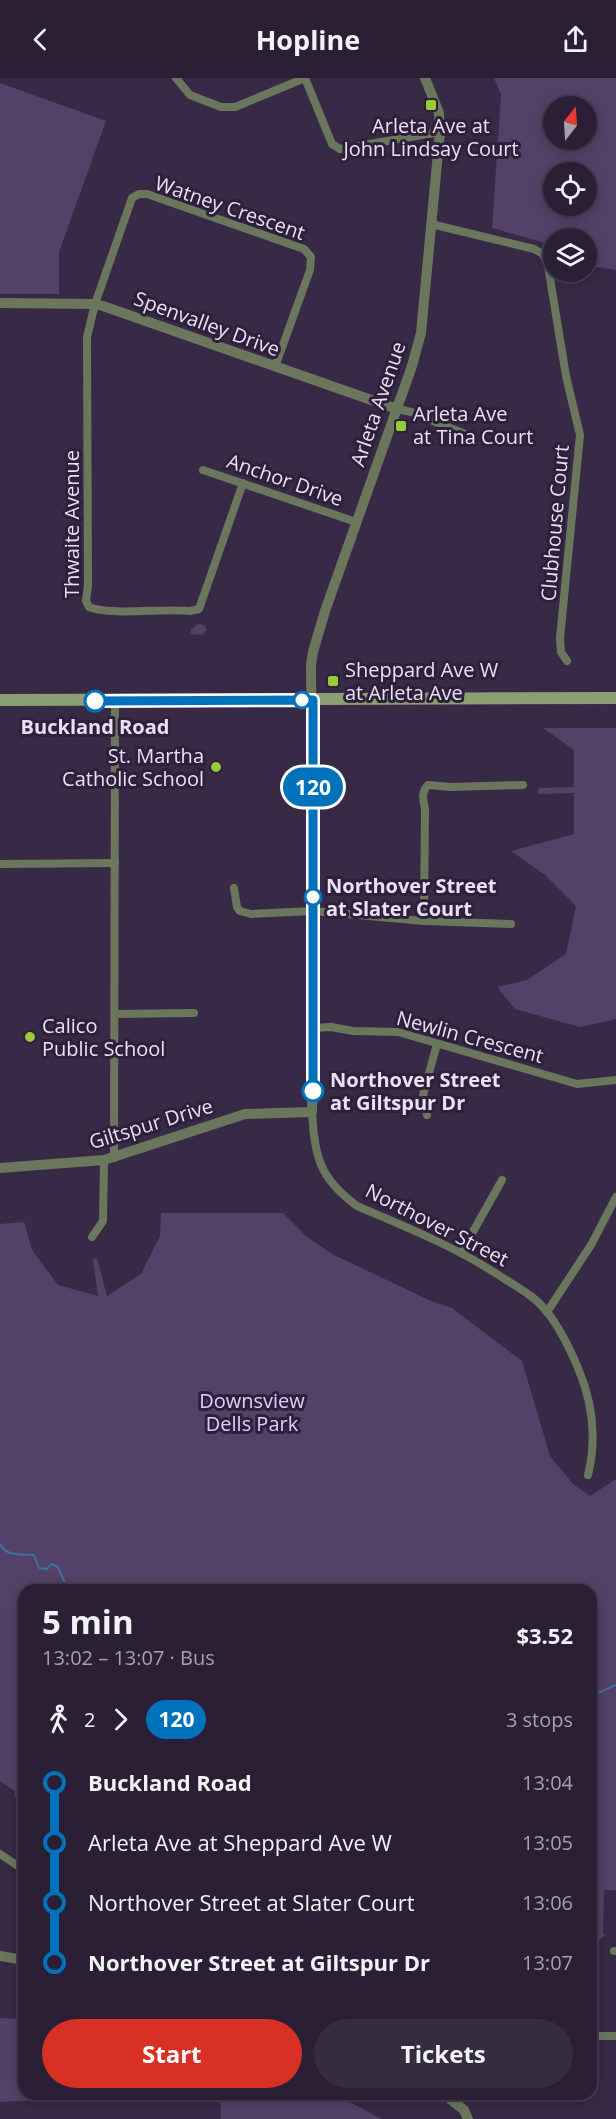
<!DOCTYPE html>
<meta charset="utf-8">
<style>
:root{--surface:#2a1f34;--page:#362c40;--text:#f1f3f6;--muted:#a5a2ac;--line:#463d4f;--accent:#d93025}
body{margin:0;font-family:"Open Sans",sans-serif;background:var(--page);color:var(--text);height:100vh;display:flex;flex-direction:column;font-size:22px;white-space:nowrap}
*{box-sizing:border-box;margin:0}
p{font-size:20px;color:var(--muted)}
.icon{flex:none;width:33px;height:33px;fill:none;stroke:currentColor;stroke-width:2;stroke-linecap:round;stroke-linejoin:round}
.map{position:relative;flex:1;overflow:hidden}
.side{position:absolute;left:18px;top:1506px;width:579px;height:516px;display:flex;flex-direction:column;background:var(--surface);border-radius:18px;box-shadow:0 3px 15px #0003,0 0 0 2px var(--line)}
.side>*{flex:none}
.badge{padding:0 12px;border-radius:20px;font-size:21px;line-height:39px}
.needle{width:39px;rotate:17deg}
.tools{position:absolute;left:543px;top:18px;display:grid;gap:12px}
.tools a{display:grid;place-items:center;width:54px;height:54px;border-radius:50%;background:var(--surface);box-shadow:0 3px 15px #0003,0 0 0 2px var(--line);font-size:30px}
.map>.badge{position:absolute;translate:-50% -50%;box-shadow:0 0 0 3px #fff}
.legs{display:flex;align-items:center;gap:9px;height:66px;padding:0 24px;font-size:20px}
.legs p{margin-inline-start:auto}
.overview{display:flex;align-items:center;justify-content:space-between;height:102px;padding:0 24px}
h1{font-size:33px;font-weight:700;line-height:45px}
.primary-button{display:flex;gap:12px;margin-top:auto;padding:12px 24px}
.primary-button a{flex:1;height:69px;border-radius:36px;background:var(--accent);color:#fff;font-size:24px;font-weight:700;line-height:69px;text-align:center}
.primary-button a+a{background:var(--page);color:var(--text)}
ul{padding:0 24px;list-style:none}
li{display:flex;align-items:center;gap:21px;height:60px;font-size:22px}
li i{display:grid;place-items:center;width:9px;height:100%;margin:0 8px;background:currentColor}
li i::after{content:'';width:15px;height:15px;margin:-8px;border:4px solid;border-radius:50%;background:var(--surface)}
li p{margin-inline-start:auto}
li:first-child i{background:linear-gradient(#0000 50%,currentColor 0)}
li:last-child i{background:linear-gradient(currentColor 50%,#0000 0)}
header{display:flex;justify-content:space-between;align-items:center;height:78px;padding:0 24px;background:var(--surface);font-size:27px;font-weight:700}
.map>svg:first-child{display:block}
</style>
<header><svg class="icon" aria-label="back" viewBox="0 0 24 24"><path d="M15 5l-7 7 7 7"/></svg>Hopline<svg class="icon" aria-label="share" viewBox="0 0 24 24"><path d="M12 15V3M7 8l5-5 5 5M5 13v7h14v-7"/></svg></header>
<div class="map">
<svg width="616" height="2041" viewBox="0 0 616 2041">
<rect width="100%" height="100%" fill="#382946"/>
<g fill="#544167" fill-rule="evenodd">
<path d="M 494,0 L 616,0 L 616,192 L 597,189 L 587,191 L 586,160 L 554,160 L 553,183 L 546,165 L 492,150 L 501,17 ZM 554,28 L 586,28 L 586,62 L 554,62 ZM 554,94 L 586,94 L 586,128 L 554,128 Z"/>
<path d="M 0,5 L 106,43 L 59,174 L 59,216 L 0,216 Z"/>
<path d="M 198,546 L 205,547 L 207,552 L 202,557 L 191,556 L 191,552 Z"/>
<path d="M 543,650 L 616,650 L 616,941 L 580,949 L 515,931 L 497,909 L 527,902 L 566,876 L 576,828 L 545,797 L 511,773 L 574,756 L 574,715 L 537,716 L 539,710 L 574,709 L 574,672 Z"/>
<path d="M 161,1135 L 283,1135 L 307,1159 L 332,1176 L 431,1223 L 452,1230 L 522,1283 L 550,1378 L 573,1406 L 590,1418 L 616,1401 L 616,1812 L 604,1812 L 603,1856 L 606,1857 L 591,1867 L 591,1512 L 24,1512 L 24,1723 L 14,1718 L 15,1713 L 0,1703 L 0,1146 L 24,1144 L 32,1172 L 58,1207 L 98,1218 L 93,1181 L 97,1180 L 107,1218 L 141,1196 L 160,1158 Z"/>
<path d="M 0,1940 L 24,1941 L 24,2016 L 213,2016 L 0,2024 Z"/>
<path d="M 220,2016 L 334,2016 L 382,2041 L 221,2041 Z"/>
</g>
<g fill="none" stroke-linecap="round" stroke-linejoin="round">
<g stroke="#3c719f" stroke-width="2">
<path d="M 0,1466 C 6,1479 22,1476 34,1477 L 39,1490 L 47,1491 L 51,1486 L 58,1489 L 68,1512"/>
<path d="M 591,1618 L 616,1607"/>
</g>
<g stroke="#6b775d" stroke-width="8">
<path d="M 176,0 L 190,17 L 221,29 L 235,29 L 305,0"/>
<path d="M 305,0 L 332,66 L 340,71 L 440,54"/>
<path d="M 431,146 L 534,171 L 543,176 L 548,188 L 566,298 L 580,357 L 560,560 L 561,574 L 567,583"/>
<path d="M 397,331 L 411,334 L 465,356"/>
<path d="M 203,392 L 356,444"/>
<path d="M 243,405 L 199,531 L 190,533 C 164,530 111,538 89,529 L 86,523 L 88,507 L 87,259 L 95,226 L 132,120 L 139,116 L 147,116 L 304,171 L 311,179 L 310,192 L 275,289"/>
<path d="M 0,786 L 115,785"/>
<path d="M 234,810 L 237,829 L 240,833 L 251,836 L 313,833 L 424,843 L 511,846"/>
<path d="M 424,843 L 425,731 C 423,721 421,714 428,707 L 451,709 L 523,707"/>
<path d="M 115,936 L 194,935"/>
<path d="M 314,950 L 331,949 L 353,953 L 398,954 L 577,1006 L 616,1002"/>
<path d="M 312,1034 C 315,1079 319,1100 357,1128 C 406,1149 456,1169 500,1198 C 517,1209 535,1218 547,1234 C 560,1250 570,1271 578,1290 C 593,1325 597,1360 588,1397"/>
<path d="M 427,1037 L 423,1017 L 437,966"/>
<path d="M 114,1080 L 115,623"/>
<path d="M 92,1159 L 103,1143 L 104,1082"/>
<path d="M 461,1175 L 502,1102"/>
<path d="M 547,1234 L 591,1167 L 616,1119"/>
<path d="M 0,1776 L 24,1792"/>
<path d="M 614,1873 L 616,1873"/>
<path d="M 591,1958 L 616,1958"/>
</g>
<g stroke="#6b775d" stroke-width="10">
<path d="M 0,225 L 95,226 L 103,228 L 397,331"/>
<path d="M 0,1090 L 104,1082 L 245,1036 L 312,1034 L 314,950 L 311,587 L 313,574 L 325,533 L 412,288 L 421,255 L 440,54 L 439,35 L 425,0"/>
<path d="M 0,1878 L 24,1882"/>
<path d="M 444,2016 L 464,2032 L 468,2041"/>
</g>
<path stroke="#8c9e74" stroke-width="12" d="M 0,622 L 616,620"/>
</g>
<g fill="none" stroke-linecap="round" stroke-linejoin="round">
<defs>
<path id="line-1" d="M 95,623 L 313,622 L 313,1013"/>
</defs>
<use href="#line-1" stroke="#fff" stroke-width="14"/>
<use href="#line-1" stroke="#0072bc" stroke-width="9"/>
</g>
<g fill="#98cb37" stroke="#2e1f3b" stroke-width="2">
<rect x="425" y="21" width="12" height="12" rx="3"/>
<rect x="395" y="342" width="12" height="12" rx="3"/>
<rect x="327" y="597" width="12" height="12" rx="3"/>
<circle cx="216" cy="689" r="6"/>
<circle cx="30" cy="959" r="6"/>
</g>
<g fill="#fff" stroke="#0072bc" stroke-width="3">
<circle cx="302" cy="622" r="8"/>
<circle cx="95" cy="623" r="10"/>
<circle cx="313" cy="819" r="8"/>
<circle cx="313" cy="1013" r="10"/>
</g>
<g text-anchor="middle" stroke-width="6" stroke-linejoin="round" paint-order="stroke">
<g font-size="20" fill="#e9e0f3" stroke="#2e1f3b" text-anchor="start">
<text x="431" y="55" text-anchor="middle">Arleta Ave at<tspan x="431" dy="23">John Lindsay Court</tspan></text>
<text x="413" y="343">Arleta Ave<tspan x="413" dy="23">at Tina Court</tspan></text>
<text x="345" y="599">Sheppard Ave W<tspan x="345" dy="23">at Arleta Ave</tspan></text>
<text x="204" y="685" text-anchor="end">St. Martha<tspan x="204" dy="23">Catholic School</tspan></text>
<text x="42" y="955">Calico<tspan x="42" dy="23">Public School</tspan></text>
</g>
<g font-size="20" fill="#e9e0f3" stroke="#2e1f3b">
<text transform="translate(230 130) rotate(19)" y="7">Watney Crescent</text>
<text transform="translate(207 246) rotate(20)" y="7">Spenvalley Drive</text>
<text transform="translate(378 326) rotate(-71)" y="7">Arleta Avenue</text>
<text transform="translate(285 402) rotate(19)" y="7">Anchor Drive</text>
<text transform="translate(555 445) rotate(-85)" y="7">Clubhouse Court</text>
<text transform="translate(72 446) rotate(-90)" y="7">Thwaite Avenue</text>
<text transform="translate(470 959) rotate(15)" y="7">Newlin Crescent</text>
<text transform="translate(151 1046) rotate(-17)" y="7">Giltspur Drive</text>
<text transform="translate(437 1147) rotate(27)" y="7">Northover Street</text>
</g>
<g font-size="20" font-weight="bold" fill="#e9e0f3" stroke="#2e1f3b" text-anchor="start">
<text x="95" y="656" text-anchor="middle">Buckland Road</text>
<text x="326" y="815">Northover Street<tspan x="326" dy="23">at Slater Court</tspan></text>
<text x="330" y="1009">Northover Street<tspan x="330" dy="23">at Giltspur Dr</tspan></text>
</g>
<g font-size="20" fill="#e2cafc" stroke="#2e1f3b">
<text x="252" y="1330">Downsview<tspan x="252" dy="23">Dells Park</tspan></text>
</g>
</g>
</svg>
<div class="tools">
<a><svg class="needle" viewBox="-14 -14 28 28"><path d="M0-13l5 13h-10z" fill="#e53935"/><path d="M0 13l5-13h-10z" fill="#a5a2ac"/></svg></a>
<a><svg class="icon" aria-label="locate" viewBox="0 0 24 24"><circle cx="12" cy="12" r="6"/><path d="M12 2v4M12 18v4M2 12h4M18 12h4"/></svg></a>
<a><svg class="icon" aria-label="layers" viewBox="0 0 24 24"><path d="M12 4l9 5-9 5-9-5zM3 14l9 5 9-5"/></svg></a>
</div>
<b class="badge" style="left:313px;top:709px;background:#0072bc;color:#fff">120</b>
<section class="side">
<div class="overview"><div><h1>5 min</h1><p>13:02 – 13:07 · Bus</p></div><b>$3.52</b></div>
<div class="legs"><svg class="icon" aria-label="walk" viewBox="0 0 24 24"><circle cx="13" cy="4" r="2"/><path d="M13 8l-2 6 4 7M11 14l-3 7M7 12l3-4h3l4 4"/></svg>2<svg class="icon" aria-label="forward" viewBox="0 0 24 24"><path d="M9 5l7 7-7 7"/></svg><b class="badge" style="background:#0072bc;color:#fff">120</b><p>3 stops</p></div>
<ul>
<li><i style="color:#0072bc"></i><b>Buckland Road</b><p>13:04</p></li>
<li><i style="color:#0072bc"></i><span>Arleta Ave at Sheppard Ave W</span><p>13:05</p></li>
<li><i style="color:#0072bc"></i><span>Northover Street at Slater Court</span><p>13:06</p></li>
<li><i style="color:#0072bc"></i><b>Northover Street at Giltspur Dr</b><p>13:07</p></li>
</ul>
<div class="primary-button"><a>Start</a><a>Tickets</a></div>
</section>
</div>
